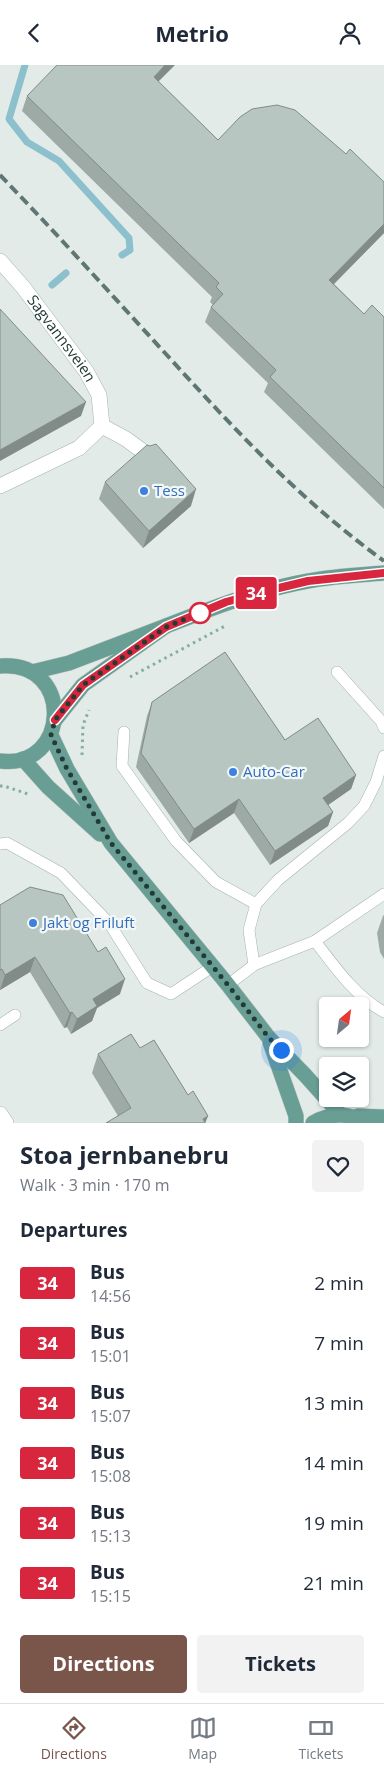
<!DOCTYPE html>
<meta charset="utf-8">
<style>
:root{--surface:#fff;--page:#f2f2f3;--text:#1f2937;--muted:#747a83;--line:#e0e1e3;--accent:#7a554a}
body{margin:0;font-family:"Open Sans",sans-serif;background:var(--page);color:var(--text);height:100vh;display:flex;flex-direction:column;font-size:19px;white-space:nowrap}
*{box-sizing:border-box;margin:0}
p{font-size:16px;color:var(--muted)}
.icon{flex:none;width:28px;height:28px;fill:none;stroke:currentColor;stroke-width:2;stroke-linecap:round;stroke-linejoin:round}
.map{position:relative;height:1058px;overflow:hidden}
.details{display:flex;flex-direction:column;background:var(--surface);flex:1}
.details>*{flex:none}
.badge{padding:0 10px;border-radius:4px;font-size:18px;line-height:32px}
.needle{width:32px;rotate:29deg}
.tools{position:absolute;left:319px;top:932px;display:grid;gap:10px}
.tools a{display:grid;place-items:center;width:50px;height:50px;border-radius:5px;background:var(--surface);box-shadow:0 1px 4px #0004;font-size:25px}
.you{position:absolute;width:25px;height:25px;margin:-12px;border:4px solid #fff;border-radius:50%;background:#1a73e8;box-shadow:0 0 0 8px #1a73e833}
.map>.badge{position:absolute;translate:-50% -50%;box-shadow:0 0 0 2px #fff}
h2{padding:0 20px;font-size:19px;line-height:45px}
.round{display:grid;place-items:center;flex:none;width:52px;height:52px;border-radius:5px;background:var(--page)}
.overview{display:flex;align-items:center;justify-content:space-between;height:85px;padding:0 20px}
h1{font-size:24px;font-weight:700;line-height:38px}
.action{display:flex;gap:10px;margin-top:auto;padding:10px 20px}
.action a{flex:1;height:58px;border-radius:5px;background:var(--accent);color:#fff;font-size:20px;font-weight:700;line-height:58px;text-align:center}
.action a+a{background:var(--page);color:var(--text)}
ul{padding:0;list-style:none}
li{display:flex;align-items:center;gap:15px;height:60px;padding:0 20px}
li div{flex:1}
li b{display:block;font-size:19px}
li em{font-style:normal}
li .badge{min-width:55px;font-weight:700;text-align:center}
header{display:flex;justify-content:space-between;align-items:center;height:65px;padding:0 20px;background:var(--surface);font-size:22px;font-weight:700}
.menu{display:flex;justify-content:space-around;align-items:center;height:70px;border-top:1px solid var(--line);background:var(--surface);font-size:14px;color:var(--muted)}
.menu a{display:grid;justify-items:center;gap:2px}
.menu .current{color:var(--accent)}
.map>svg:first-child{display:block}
</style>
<header><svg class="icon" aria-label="back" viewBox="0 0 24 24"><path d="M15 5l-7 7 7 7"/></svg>Metrio<svg class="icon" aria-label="person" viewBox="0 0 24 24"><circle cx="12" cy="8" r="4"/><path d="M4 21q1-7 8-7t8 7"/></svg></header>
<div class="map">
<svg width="384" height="1058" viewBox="0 0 384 1058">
<rect width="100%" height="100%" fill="#e2ebe8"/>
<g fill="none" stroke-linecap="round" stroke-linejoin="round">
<g stroke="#8dc0cd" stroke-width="7">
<path d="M 25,0 L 9,54 L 27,77 L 59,96 L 129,173 L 130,185 L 122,190"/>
<path d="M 52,220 L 66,208"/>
</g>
<defs>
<g id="service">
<path d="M 337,607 L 381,656 L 384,663"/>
<path d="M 124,667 L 122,701 L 176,776 L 216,817 L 256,839"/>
<path d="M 0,779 L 7,778 L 61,808 L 109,858 L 147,918 L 171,929 L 212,902"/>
<path d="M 315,876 C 334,901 356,932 384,947"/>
<path d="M 254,900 L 249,865 L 256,839 L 278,815 L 348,758 L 364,741 L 376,717 L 384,691"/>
<path d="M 228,920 L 254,900 L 315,876 L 384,829"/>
<path d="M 0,960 L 15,950"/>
</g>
<g id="minor">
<path id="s1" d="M 0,196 L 23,222 L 86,306 L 99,330 L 102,361 L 79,383 L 0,421"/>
<path d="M 102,361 L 126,374 L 145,388"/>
<path d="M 0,1049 L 6,1058"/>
</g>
<g id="primary">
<path d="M 166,561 C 212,543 258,525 308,516 C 333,511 359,510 384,508"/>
<path d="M 0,601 C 75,595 70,705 0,696"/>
<path d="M 32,607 L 69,598 L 166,561 L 83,620 L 55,655"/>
<path d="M 51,670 L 67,704 L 111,778 L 228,920 L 269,973 L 305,1010 L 340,1049"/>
<path d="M 23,694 L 48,722 L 100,769"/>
<path d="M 270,977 L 296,1051 L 296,1058"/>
<path d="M 358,1051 L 384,1052"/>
<path d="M 313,1058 C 332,1047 349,1048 368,1058"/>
</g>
</defs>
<use href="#service" stroke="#a5b3af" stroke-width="12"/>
<use href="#minor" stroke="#a5b3af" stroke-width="16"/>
<use href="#primary" stroke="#c1c8c7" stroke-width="16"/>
<g stroke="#84ada3" stroke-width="3" stroke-dasharray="2.5 4" stroke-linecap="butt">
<path d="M 130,612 L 225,561"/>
<path d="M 82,690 L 83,660 L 89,645"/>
<path d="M 0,721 L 4,721 L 28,729"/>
</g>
<use href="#service" stroke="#fff" stroke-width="11"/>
<use href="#minor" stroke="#fff" stroke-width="15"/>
<use href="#primary" stroke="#699e94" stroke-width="15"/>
<path stroke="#5e7772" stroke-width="4" stroke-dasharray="10 5" stroke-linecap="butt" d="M 0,110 C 56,168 110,228 165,288 C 234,364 300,435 384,496"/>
</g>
<g fill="#9eaaa6">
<path d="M 159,17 L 218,75 L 346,89 L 384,117 L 384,168 L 334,219 L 364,249 L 384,252 L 384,444 L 264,327 L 268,318 L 205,257 L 211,242 L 213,240 L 210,237 L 212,232 L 22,46 L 27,31 Z"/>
<path d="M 105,417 L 191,441 L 143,483 L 99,434 Z"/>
<path d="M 152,637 L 285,675 L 356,710 L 351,724 L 328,740 L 333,747 L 328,761 L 270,800 L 234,748 L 189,778 L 136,702 L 147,651 Z"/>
<path d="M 0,840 L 120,929 L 97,943 L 92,956 L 71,969 L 67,962 L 64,963 L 30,907 L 0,925 Z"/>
<path d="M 384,850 L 384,894 L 380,887 L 377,868 L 383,851 Z"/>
<path d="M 140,983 L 188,1030 L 208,1051 L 205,1058 L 118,1051 L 92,1008 L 98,989 Z"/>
</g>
<g fill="#818b87">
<path d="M 165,0 L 175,0 L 148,27 L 154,12 Z"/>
<path d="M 384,159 L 384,168 L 323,230 L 329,215 Z"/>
<path d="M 86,337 L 81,351 L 0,396 L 0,385 Z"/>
<path d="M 196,424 L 191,441 L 143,483 L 149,466 Z"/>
<path d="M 356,710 L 351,724 L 318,747 L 323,733 Z"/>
<path d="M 239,734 L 234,748 L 189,778 L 194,764 Z"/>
<path d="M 333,747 L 328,761 L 270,800 L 275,786 Z"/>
<path d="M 35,892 L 30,907 L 0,925 L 5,910 Z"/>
<path d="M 125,914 L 120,929 L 97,943 L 92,956 L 71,969 L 77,954 L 93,934 Z"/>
<path d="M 72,947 L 67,962 L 64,963 L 70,948 Z"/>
<path d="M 208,1051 L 205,1058 L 203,1054 Z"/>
</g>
<g fill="#b8c6c1" stroke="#818b87">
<path d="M 57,0 L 165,0 L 154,12 L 218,75 L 240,52 L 252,44 L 277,40 L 295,45 L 346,89 L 350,84 L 384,117 L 384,159 L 329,215 L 364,249 L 372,240 L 384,252 L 384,423 L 270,312 L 276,305 L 211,242 L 223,229 L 216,222 L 219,218 L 27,31 Z"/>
<path d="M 0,244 L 86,337 L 0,385 Z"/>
<path d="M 156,379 L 196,424 L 149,466 L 105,417 L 147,380 L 150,381 Z"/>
<path d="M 225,587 L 285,675 L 318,653 L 356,710 L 323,733 L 333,747 L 275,786 L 239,734 L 194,764 L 141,688 L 152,637 Z"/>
<path d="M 30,822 L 63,830 L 98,887 L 106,882 L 125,914 L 93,934 L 97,941 L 77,954 L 72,947 L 70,948 L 35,892 L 5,910 L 2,904 L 0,905 L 0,840 Z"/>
<path d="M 131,969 L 140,983 L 154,975 L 188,1030 L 193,1026 L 208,1051 L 203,1054 L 205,1058 L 106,1058 L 131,1043 L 98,989 Z"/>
</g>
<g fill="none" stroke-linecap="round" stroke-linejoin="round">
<defs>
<path id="line" d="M 55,655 L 83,620 L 166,562 L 226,537 L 258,528 L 308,516 L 384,508"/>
</defs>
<use href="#line" stroke="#fff" stroke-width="11"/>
<use href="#line" stroke="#d7263d" stroke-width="8"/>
<path stroke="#233b36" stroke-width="5" stroke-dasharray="0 9" d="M 200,548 L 166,562 L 83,620 L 55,655 L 51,670 L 67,704 L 111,778 L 228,920 L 269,973 L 281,985"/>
</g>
<g fill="#3f7fe0" stroke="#f2f8f6" stroke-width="2">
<circle cx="144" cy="426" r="5"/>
<circle cx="233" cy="707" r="5"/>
<circle cx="33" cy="858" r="5"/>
</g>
<circle fill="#fff" stroke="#d7263d" stroke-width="2.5" cx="200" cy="548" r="10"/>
<g text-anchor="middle" stroke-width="4.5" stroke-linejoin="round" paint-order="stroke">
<g font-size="15" fill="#233b36" stroke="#f2f8f6">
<text dy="5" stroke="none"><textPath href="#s1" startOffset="99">Sagvannsveien</textPath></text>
</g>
<g font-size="15" fill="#366cbe" stroke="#f2f8f6" text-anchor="start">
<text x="154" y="431">Tess</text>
<text x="243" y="712">Auto-Car</text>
<text x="43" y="863">Jakt og Friluft</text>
</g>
</g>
</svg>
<div class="tools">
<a><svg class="needle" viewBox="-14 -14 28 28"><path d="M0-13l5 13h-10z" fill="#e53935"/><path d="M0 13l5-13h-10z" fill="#747a83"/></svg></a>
<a><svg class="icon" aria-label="layers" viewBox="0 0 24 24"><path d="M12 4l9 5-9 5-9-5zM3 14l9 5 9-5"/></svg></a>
</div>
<div class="you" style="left:281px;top:985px"></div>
<b class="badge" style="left:256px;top:528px;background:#d7263d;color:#fff">34</b>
</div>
<section class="details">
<div class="overview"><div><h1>Stoa jernbanebru</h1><p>Walk · 3 min · 170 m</p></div><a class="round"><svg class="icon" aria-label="heart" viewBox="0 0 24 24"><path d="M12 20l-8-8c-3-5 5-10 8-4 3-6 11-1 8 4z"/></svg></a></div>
<h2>Departures</h2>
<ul>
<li><span class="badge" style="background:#d7263d;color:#fff">34</span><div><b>Bus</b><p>14:56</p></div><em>2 min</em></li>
<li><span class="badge" style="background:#d7263d;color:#fff">34</span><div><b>Bus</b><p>15:01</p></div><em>7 min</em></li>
<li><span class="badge" style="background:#d7263d;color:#fff">34</span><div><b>Bus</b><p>15:07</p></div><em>13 min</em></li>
<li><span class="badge" style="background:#d7263d;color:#fff">34</span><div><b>Bus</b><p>15:08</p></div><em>14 min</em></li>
<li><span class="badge" style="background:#d7263d;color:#fff">34</span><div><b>Bus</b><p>15:13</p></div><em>19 min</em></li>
<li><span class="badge" style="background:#d7263d;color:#fff">34</span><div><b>Bus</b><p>15:15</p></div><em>21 min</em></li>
</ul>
<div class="action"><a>Directions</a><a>Tickets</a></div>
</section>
<nav class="menu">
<a class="current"><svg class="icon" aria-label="directions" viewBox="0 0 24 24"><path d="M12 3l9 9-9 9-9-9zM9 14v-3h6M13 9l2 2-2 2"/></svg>Directions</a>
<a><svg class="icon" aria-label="map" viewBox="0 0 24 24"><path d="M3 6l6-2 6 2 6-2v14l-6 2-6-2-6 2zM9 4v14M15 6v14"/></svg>Map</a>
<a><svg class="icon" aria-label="tickets" viewBox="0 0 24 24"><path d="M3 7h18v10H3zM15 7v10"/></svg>Tickets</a>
</nav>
